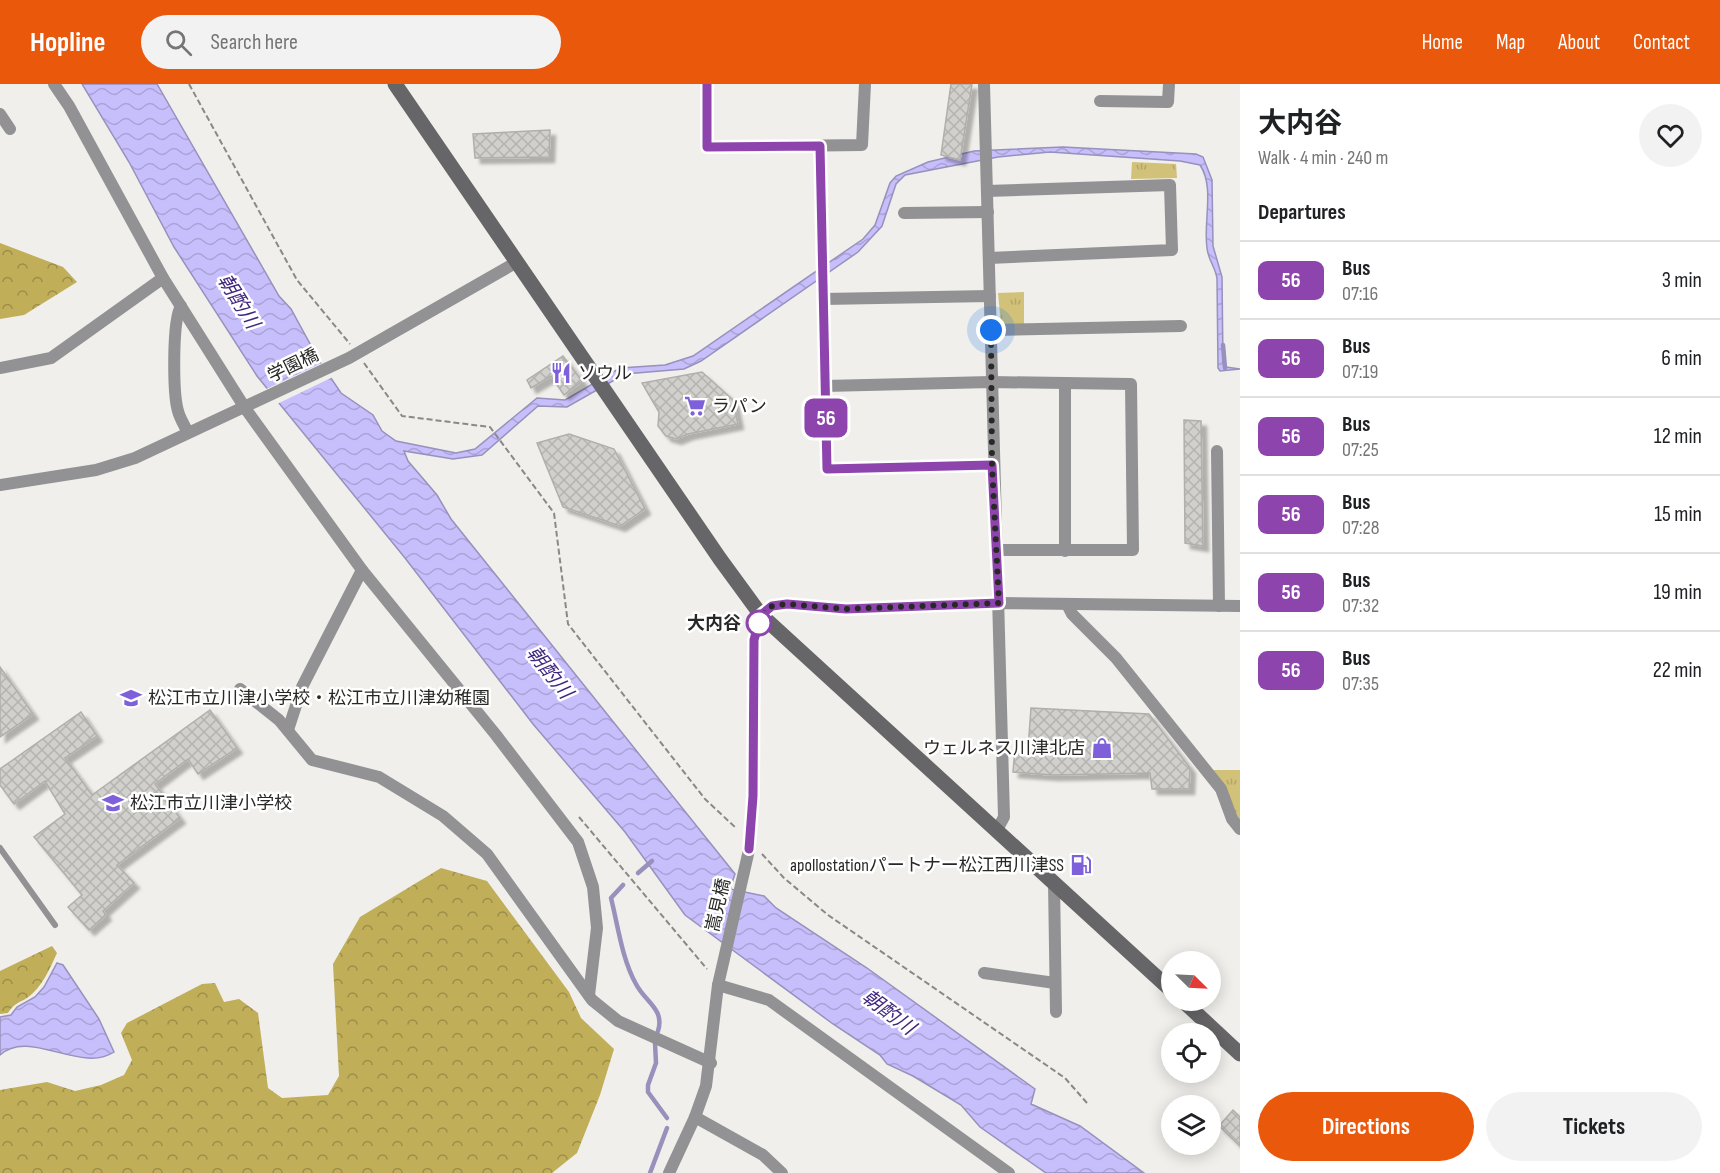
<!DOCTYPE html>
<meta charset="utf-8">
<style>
:root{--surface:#fff;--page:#f2f2f2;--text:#202124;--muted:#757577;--line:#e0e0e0;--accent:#ea580c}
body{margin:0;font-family:"Sofia Sans Condensed","Noto Sans JP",sans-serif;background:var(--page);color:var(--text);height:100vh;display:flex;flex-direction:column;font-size:22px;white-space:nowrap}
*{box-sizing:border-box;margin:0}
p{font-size:20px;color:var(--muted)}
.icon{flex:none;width:33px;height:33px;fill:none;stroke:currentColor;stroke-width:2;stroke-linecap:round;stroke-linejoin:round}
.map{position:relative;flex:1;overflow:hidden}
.details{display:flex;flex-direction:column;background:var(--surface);width:480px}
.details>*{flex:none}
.badge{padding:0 12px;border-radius:9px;font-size:21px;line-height:39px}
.needle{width:39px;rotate:114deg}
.buttons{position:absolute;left:1161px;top:867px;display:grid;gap:12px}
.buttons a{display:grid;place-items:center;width:60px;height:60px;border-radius:50%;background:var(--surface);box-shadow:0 3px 15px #0003;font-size:30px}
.you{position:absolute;width:30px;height:30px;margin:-15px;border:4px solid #fff;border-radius:50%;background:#1a73e8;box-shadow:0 0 0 9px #1a73e833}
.map>.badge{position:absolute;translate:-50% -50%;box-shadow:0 0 0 3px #fff}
h2{padding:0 18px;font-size:22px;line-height:54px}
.round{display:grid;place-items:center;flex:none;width:63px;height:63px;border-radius:32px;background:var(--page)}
.head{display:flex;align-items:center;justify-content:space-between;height:102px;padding:0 18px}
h1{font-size:28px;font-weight:700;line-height:45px}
.action{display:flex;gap:12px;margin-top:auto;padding:12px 18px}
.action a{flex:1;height:69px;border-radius:36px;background:var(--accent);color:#fff;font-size:24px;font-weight:700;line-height:69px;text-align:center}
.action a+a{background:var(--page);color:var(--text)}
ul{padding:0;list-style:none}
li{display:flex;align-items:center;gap:18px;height:78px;padding:0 18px;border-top:2px solid var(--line)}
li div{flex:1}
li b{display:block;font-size:22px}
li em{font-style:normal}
li .badge{min-width:66px;font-weight:700;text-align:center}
header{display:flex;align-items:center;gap:36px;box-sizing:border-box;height:84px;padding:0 30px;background:var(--accent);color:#fff}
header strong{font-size:28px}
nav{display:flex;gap:33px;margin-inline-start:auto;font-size:21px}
.search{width:420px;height:54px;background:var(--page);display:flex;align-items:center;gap:15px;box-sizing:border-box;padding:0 21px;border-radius:33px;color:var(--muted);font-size:22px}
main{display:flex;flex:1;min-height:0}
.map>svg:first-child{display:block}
</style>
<header>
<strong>Hopline</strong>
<div class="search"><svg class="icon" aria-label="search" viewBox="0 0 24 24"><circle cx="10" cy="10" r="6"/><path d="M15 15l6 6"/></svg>Search here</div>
<nav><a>Home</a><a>Map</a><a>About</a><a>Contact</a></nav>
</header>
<main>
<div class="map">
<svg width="1240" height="1089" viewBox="0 0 1240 1089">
<defs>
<pattern id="forest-crowns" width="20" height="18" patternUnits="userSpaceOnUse" patternTransform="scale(1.5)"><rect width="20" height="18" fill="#c0ae59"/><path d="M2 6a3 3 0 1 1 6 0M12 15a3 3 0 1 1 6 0" fill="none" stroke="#9c8e49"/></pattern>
<pattern id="park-tufts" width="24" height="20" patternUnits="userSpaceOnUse" patternTransform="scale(1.5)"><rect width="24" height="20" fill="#d1c179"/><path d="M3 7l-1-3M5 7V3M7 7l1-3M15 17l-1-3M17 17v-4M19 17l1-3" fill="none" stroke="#b3a668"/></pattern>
<pattern id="water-waves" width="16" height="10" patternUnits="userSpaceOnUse" patternTransform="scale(1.5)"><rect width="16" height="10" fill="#c7befc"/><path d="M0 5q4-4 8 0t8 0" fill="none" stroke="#aba3d8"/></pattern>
<pattern id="building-cross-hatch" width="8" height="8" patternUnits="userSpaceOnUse" patternTransform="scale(1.5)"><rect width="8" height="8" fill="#d1d0cc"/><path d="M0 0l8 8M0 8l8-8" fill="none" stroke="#b3b3af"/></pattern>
<filter id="shadow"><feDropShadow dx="5.5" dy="5.5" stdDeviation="1.5" flood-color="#0004"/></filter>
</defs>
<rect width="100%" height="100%" fill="#f0efeb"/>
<g fill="url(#forest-crowns)">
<path d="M 0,159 L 63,183 L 77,198 L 24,231 L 0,235 Z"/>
<path d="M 441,784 L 487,797 L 569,908 L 581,934 L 614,965 L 600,1011 L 577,1069 L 552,1089 L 0,1089 L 0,1006 L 47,998 L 75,1007 L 101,1001 L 124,991 L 132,976 L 121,949 L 127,939 L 202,900 L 215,899 L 224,918 L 239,915 L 258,929 L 268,1004 L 282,1014 L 328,1011 L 339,992 L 333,880 L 360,833 Z"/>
<path d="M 52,862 L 57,869 C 50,884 42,904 27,914 C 19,919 14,919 8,929 L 0,930 L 0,887 Z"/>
</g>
<g fill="url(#park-tufts)">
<path d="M 1132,78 L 1176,80 L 1177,94 L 1131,95 Z"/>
<path d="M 1024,208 L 1024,240 L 1001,240 L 998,209 Z"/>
<path d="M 1213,686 L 1240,686 L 1240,739 Z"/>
</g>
<g fill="url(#water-waves)" stroke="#9791bc" stroke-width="1.5">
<path d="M 82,0 L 157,0 L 279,212 L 291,225 L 320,278 L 341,309 L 373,331 L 382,347 L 396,357 L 456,369 L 475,365 L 537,314 L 565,316 L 620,284 L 665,281 L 693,272 L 863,155 L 875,141 L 890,99 L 896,92 L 928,78 L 974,67 L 1063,63 L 1196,70 L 1203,73 L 1212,96 L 1213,162 L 1222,193 L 1223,280 L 1226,283 L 1240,285 L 1220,287 L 1218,284 L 1217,195 C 1216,184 1208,176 1207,164 C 1203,139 1215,103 1200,81 L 1180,77 L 1050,68 L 998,73 L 905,91 L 896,100 L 882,142 L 858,168 L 701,277 L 684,285 L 625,290 L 567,323 L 538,322 L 482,371 L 453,375 L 404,367 L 408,377 L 437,411 L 451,435 L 735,790 L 730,805 L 764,812 L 776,824 L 867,884 L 1035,1005 L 1031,1020 L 1080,1042 L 1144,1089 L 1046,1089 L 980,1043 L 961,1021 L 913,992 L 887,980 L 880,971 L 833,940 L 685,831 L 625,748 L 533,640 L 405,474 L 257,292 L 174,163 L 129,78 Z"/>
<path d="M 57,879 L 63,881 L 99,935 L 114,968 C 81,990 29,944 0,971 L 0,933 L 11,931 L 17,923 L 35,913 L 44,903 Z"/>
</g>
<path fill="#f0efeb" d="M 324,278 L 335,292 L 275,321 L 264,306 Z"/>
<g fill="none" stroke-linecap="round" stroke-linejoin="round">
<g stroke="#9791bc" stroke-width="4.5">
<path d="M 1223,261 L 1225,284"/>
<path d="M 638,789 L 652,777"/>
<path d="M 623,801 L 611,814 C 618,842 622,875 636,900 C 645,918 665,925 658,947"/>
<path d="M 655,959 L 656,979 L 648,1001 L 648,1008 L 667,1034"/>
<path d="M 650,1089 L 667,1044"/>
</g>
</g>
<g fill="url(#building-cross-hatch)" stroke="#b0afab" stroke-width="1.5" filter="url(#shadow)">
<path d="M 951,0 L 972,0 L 960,76 L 941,71 Z"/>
<path d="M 550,46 L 549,73 L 475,74 L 473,50 Z"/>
<path d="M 563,272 L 582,297 L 564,311 L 551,292 L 531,304 L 527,296 Z"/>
<path d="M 702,288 L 733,316 L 738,340 L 688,350 L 676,355 L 666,352 L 658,342 L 659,328 L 642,299 Z"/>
<path d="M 1184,336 L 1201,337 L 1203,462 L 1185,459 Z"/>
<path d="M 569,350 L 614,365 L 645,425 L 620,442 L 563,423 L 537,359 Z"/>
<path d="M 0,583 L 33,630 L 0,653 Z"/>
<path d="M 1031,624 L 1149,630 L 1190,684 L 1189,705 L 1152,705 L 1150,689 L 1053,691 L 1013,688 L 1015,664 L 1028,665 Z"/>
<path d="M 210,626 L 237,664 L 198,690 L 188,675 L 155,700 L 180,734 L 117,781 L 134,799 L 103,827 L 106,831 L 89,846 L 68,823 L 82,811 L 34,753 L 65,730 L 45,697 L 14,720 L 0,701 L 0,685 L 81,628 L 97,652 L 65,674 L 92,711 Z"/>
<path d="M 1233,1026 L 1240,1033 L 1240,1062 L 1219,1042 Z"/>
</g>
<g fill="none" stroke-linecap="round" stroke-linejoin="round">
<g stroke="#8a8986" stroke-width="2" stroke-dasharray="6 3" stroke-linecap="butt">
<path d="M 189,0 L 297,196 L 350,260"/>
<path d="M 364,279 L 402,332 L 490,343 L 554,429 L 568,540 L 705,715 L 737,745"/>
<path d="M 579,733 L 707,885"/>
<path d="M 762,770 L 784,794 L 828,831 L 1065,994 L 1087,1019"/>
</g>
<path stroke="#929294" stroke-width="6" d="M 0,764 L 55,841"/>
<g stroke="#929294" stroke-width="12">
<path d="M 54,0 L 69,22 L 163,194 L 245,324 L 362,486"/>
<path d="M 707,0 L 707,63 L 862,61 L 865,0"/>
<path d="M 984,0 L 1004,733 L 997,746"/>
<path d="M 1100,17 L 1168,18 L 1169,0"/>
<path d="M 0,30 L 10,45"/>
<path d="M 820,62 L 823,215"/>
<path d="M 987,107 L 1170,101 L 1172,166 L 989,174"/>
<path d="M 904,129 L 988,128"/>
<path d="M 990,212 L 823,215 L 827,385 L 992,381"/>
<path d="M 181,222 C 172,237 173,310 178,327 C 180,335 185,342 188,349"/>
<path d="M 991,246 L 1181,242"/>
<path d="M 0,284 L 51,274 L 163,194"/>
<path d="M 1065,299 L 1065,467"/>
<path d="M 825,302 L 991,298 L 1131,300 L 1133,466 L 997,466"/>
<path d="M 1217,367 L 1219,522"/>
<path d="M 0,401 L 96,386 L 135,374 L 349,274 L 517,178"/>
<path d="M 1067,520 L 1072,530 L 1116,574 L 1221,705 L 1232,735 L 1240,745"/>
<path d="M 240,605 L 279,636 L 312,676 L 379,693 L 443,732 L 487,770 L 592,916 L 618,937 L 711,979"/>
<path d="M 288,646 L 302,603 L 362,486 L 496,651 L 578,758 L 593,803 L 597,844 L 589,911"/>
<path d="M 1054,799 L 1056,928"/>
<path d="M 984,889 L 1055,899"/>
<path d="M 718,901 L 769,916 L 1009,1089"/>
<path d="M 695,1033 L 763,1071 L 782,1089"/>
<path d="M 669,1089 L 695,1033 L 706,1002 L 718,901 L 749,766 L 753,712 L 754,557 L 761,531 L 772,522 L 787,520 L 847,525 L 999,519 L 1240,522"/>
</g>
<g stroke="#666668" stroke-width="15">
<path d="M 395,0 L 720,475 L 761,531 L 1172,907"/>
<path d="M 1182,916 L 1240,970"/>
</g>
</g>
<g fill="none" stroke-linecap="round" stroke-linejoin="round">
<defs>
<path id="line" d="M 707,0 L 707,63 L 820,62 L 827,385 L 992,381 L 999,519 L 846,525 L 787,520 L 772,522 L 761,531 L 754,556 L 753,712 L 749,765"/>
</defs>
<use href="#line" stroke="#fff" stroke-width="14"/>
<use href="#line" stroke="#8e44ad" stroke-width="9"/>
<path stroke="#282826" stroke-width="6" stroke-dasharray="0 10.8" d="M 759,539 L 758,544 L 761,531 L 772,522 L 787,520 L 846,525 L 999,519 L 992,381 L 991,246"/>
</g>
<defs>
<symbol id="restaurant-bare" viewBox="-9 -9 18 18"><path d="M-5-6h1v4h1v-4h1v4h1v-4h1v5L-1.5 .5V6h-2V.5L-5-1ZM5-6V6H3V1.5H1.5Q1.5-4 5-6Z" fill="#7e60da" stroke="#fff" stroke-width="2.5" paint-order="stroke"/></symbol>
<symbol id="supermarket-bare" viewBox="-9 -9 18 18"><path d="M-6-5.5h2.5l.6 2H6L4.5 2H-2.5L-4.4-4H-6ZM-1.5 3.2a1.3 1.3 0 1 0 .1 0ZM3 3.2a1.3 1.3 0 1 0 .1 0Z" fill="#7e60da" stroke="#fff" stroke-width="2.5" paint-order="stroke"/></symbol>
<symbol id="school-bare" viewBox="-9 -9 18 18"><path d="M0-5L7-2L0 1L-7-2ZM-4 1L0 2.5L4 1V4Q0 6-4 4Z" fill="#7e60da" stroke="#fff" stroke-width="2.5" paint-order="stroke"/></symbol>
<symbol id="shop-bare" viewBox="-9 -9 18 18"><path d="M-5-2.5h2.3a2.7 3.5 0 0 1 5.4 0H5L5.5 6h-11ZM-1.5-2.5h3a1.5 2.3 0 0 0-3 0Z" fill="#7e60da" stroke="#fff" stroke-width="2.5" paint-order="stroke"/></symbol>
<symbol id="fuel-bare" viewBox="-9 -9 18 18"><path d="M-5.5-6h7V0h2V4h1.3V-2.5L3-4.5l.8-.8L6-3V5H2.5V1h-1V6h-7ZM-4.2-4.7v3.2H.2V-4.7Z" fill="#7e60da" stroke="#fff" stroke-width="2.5" paint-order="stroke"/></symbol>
</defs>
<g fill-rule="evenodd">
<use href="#restaurant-bare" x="546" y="274" width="30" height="30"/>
<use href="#supermarket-bare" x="680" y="307" width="30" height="30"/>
<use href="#school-bare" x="116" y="599" width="30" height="30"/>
<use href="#shop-bare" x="1087" y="649" width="30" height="30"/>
<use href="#school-bare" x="98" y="704" width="30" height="30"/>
<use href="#fuel-bare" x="1066" y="766" width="30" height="30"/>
</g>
<circle fill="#fff" stroke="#8e44ad" stroke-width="3" cx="759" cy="539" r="12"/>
<g text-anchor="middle" stroke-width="5" stroke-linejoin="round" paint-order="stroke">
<g font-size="18" fill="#282826" stroke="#fff">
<text transform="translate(293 281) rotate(-26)" y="6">学園橋</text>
<text transform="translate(718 821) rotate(-77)" y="6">嵩見橋</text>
</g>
<g font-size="18" fill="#282826" stroke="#fff" text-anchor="start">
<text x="578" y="295">ソウル</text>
<text x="712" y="328">ラパン</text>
<text x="148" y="620">松江市立川津小学校・松江市立川津幼稚園</text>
<text x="1085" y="670" text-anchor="end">ウェルネス川津北店</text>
<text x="130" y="725">松江市立川津小学校</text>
<text x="1064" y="787" text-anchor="end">apollostationパートナー松江西川津SS</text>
</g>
<g font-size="18" font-weight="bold" fill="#282826" stroke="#fff" text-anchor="end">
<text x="741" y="545">大内谷</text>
</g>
<g font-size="20" font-style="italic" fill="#40277e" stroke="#fff">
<text transform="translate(239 217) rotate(58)" y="7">朝酌川</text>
<text transform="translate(550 588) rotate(52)" y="7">朝酌川</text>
<text transform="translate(889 928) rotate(37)" y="7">朝酌川</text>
</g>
</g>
</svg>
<div class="buttons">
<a><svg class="needle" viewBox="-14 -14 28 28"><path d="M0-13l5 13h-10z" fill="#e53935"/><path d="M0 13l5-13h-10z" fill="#757577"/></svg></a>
<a><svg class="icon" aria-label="locate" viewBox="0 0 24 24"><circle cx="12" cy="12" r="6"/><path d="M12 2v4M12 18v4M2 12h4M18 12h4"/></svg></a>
<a><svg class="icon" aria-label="layers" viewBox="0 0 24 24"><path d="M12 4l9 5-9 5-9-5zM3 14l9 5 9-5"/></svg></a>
</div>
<div class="you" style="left:991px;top:246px"></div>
<b class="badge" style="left:826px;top:334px;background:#8e44ad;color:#fff">56</b>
</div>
<section class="details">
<div class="head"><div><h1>大内谷</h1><p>Walk · 4 min · 240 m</p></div><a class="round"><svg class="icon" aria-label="heart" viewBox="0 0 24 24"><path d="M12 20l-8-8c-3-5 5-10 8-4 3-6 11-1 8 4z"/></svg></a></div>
<h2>Departures</h2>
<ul>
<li><span class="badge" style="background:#8e44ad;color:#fff">56</span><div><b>Bus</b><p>07:16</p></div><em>3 min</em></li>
<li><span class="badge" style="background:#8e44ad;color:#fff">56</span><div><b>Bus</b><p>07:19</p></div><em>6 min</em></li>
<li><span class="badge" style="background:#8e44ad;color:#fff">56</span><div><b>Bus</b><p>07:25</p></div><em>12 min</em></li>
<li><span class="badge" style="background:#8e44ad;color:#fff">56</span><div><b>Bus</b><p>07:28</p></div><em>15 min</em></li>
<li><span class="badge" style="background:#8e44ad;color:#fff">56</span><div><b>Bus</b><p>07:32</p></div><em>19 min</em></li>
<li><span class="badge" style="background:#8e44ad;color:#fff">56</span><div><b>Bus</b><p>07:35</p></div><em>22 min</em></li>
</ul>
<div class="action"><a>Directions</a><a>Tickets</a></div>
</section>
</main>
